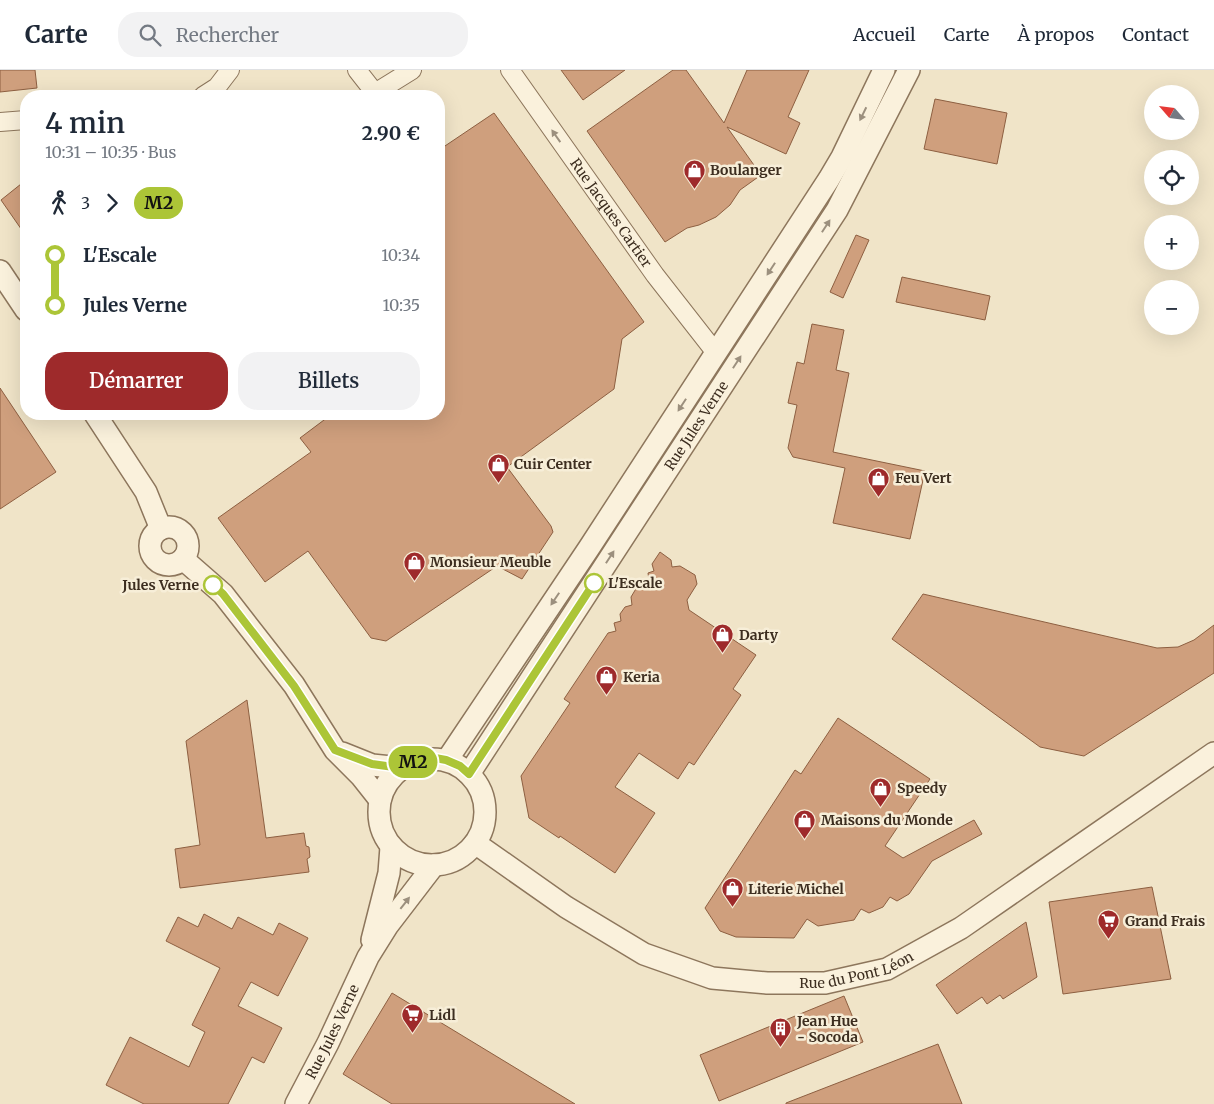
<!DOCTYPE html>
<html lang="fr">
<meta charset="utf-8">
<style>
:root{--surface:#fff;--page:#f2f2f3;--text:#1f2937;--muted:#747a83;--line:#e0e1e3;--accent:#9e2a2b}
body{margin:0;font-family:Merriweather,serif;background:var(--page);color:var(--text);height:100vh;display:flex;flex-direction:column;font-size:19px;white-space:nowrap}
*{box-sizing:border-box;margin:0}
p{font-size:16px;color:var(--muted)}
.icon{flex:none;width:28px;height:28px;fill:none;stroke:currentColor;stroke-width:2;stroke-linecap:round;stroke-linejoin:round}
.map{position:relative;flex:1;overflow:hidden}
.panel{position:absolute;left:20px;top:20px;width:425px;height:330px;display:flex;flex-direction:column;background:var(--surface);border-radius:20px;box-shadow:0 5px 20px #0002}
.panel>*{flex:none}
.badge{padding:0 10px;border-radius:16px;font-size:18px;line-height:32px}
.needle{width:32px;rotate:298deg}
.fabs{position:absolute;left:1144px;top:15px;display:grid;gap:10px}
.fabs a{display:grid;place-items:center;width:55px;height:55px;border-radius:50%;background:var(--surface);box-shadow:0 5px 20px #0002;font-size:25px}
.map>.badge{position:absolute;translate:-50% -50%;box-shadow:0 0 0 2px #fff}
.legs{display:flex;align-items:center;gap:8px;height:55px;padding:0 25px;font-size:16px}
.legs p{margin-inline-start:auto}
.head{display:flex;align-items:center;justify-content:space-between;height:85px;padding:0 25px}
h1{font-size:28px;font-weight:600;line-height:38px}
.action{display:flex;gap:10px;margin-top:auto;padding:10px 25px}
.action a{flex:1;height:58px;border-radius:20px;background:var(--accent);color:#fff;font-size:20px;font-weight:600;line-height:58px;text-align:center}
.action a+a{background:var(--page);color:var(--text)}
ul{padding:0 25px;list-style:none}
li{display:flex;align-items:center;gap:18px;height:50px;font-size:19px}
li i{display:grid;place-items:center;width:8px;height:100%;margin:0 6px;background:currentColor}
li i::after{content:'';width:12px;height:12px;margin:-6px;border:4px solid;border-radius:50%;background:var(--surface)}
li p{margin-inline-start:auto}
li:first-child i{background:linear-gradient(#0000 50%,currentColor 0)}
li:last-child i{background:linear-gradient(currentColor 50%,#0000 0)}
header{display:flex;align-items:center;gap:30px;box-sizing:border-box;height:70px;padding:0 25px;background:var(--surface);border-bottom:1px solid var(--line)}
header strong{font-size:24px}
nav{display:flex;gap:28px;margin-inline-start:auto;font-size:18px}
.search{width:350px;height:45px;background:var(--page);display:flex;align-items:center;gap:12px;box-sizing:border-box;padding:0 18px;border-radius:20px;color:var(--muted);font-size:19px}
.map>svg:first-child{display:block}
</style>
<header>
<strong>Carte</strong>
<div class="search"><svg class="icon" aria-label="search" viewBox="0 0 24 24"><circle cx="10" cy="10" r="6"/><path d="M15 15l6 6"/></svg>Rechercher</div>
<nav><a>Accueil</a><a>Carte</a><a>À propos</a><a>Contact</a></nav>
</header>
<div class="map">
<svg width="1214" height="1034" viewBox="0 0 1214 1034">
<rect width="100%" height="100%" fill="#f0e4c8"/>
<g fill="#cf9f7d" stroke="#8d5f41">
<path d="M 0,0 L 35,0 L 37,18 L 0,22 Z"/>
<path d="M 561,0 L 625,0 L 583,30 Z"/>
<path d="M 673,0 L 686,0 L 724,53 L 747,0 L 809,0 L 788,47 L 800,53 L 786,84 L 727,57 L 761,105 L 740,120 L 730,135 L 716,147 L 699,155 L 687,158 L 665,172 L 587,61 Z"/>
<path d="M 935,29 L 1007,43 L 997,94 L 924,79 Z"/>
<path d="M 494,43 L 644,252 L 622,269 L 614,319 L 507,397 L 551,456 L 553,462 L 522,509 L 497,496 L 386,571 L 371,568 L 308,481 L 265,512 L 218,448 L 311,382 L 300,368 L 332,344 L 439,344 L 439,80 Z"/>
<path d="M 26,110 L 26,166 L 1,130 Z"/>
<path d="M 856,165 L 869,170 L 843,228 L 830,222 Z"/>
<path d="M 902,207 L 990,226 L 985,250 L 896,232 Z"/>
<path d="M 812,254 L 844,260 L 836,300 L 849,303 L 833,382 L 925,401 L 910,469 L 833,453 L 845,398 L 793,387 L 788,378 L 797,335 L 788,333 L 797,292 L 804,294 Z"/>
<path d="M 0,318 L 56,402 L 0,439 Z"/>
<path d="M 660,482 L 671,490 L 672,497 L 680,496 L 695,505 L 697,514 L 687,530 L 689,540 L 756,585 L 733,619 L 741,625 L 694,695 L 689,692 L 678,709 L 639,683 L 615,717 L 655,743 L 615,803 L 560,766 L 559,768 L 529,748 L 521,706 L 570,633 L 564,629 L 608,563 L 616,561 L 614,553 L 621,551 L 620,544 L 625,537 L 632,535 L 631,527 L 640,512 L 649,510 L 648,503 L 654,501 L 652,494 Z"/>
<path d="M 923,524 L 1157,578 L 1178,577 L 1194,570 L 1214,555 L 1214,603 L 1084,686 L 1040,677 L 892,569 Z"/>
<path d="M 247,630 L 266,768 L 304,763 L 306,776 L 309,777 L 310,787 L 307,789 L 309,802 L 180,818 L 175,779 L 200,775 L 186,671 Z"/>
<path d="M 838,648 L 930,709 L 885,776 L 903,788 L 974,750 L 982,764 L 932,791 L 909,824 L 897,831 L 890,827 L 883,837 L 869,843 L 861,839 L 854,850 L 818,856 L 807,849 L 794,868 L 736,867 L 720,861 L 705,838 L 795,700 L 801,704 Z"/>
<path d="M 1152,817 L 1171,909 L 1063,924 L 1049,832 Z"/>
<path d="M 204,844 L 232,859 L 238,847 L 273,865 L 279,853 L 308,868 L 278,926 L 251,912 L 238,936 L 282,958 L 264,993 L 252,987 L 228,1034 L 144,1034 L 106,1015 L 130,967 L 189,997 L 205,962 L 192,955 L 220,898 L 166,871 L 178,847 L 198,857 Z"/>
<path d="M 1026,852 L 1037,907 L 1003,929 L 1000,925 L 987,934 L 982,927 L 957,944 L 936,915 Z"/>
<path d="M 392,923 L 575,1034 L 392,1034 L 343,1004 Z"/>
<path d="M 844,926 L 863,972 L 719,1031 L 700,985 Z"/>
<path d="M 938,974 L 962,1034 L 786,1034 L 786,1033 Z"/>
</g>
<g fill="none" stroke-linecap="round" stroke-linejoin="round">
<defs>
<g id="minor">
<path d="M 357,0 L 375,23 L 412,0"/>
<path id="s1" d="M 510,0 L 655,205 L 716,283"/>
<path d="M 203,26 L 217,17 L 230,0"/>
<path d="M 0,52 L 26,50"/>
</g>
<g id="tertiary">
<path d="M 0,201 L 26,240"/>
<path d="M 95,344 L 146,422 L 161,459"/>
<circle cx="169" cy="476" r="19"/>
<path d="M 183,489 L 223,524 L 294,615 L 335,680 L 361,706 L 380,730"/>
<path d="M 342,683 L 372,695 L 401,698"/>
<circle cx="432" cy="742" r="53"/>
<path d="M 447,690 L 589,478 L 829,109 L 842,87 L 884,0"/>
<path id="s2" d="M 469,704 L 837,140 L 909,0"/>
<path id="s3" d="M 475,773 L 566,837 L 644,884 L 712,908 L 767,913 L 825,913 L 887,899 L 961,858 L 1214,683"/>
<path d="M 372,870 L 389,803 L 391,777"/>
<path id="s4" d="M 296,1034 L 328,973 L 368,887 L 388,855 L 434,795"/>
</g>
</defs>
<use href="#minor" stroke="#8d765c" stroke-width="20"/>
<use href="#tertiary" stroke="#8d765c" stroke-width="24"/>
<use href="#minor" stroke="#faf1dc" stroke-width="18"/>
<use href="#tertiary" stroke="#faf1dc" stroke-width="21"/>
</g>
<defs><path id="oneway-solid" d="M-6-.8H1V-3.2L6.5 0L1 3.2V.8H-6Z" transform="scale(1.25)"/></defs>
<g fill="#9c907e">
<use href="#oneway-solid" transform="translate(863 44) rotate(116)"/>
<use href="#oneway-solid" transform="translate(556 66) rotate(-125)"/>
<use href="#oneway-solid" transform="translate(826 156) rotate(-57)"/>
<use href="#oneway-solid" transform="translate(771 199) rotate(123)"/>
<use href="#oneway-solid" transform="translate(737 292) rotate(-57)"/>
<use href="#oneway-solid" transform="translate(682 335) rotate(123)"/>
<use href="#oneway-solid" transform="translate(610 487) rotate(-57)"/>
<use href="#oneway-solid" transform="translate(555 529) rotate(124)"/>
<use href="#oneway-solid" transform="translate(405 833) rotate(-52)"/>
</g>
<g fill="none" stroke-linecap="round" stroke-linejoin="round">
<defs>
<path id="line-1" d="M 213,515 L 223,524 L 294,616 L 335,680 L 372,694 L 401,698 L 417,690 L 435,688 L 446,690 L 460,696 L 469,704 L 594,513"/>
</defs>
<use href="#line-1" stroke="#fff" stroke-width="11"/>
<use href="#line-1" stroke="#acc537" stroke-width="8"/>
</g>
<defs>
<symbol id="shop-pin" viewBox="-11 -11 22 30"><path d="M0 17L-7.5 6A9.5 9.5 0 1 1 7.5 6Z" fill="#9e2a2b" stroke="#f7eed8"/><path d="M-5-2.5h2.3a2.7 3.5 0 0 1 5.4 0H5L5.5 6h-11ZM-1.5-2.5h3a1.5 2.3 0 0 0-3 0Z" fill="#fff"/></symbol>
<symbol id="supermarket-pin" viewBox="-11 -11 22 30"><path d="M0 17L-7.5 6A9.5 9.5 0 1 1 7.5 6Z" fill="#9e2a2b" stroke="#f7eed8"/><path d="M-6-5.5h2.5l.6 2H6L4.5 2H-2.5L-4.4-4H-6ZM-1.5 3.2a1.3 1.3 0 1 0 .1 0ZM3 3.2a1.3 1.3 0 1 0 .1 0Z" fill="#fff"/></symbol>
<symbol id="building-pin" viewBox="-11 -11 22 30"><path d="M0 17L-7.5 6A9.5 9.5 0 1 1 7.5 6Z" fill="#9e2a2b" stroke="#f7eed8"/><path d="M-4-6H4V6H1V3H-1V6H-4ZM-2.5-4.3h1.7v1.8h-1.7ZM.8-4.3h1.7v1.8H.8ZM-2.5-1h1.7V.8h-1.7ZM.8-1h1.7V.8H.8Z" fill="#fff"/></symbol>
</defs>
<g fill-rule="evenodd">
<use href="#shop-pin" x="682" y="88" width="25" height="34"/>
<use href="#shop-pin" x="486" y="382" width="25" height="34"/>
<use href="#shop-pin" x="866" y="396" width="25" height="34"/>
<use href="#shop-pin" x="402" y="480" width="25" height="34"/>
<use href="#shop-pin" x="710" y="552" width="25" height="34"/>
<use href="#shop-pin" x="594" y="594" width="25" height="34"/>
<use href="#shop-pin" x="868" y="706" width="25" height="34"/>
<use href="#shop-pin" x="792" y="738" width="25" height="34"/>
<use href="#shop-pin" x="720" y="806" width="25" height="34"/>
<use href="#supermarket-pin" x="1096" y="838" width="25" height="34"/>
<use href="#supermarket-pin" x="400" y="932" width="25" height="34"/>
<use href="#building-pin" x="768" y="946" width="25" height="34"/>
</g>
<g fill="#fff" stroke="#acc537" stroke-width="2.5">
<circle cx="594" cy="513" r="9"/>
<circle cx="213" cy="515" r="9"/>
</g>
<g text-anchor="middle" stroke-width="5" stroke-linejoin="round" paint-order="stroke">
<g font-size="14" font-weight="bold" fill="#3d2e20" stroke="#f7eed8" text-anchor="start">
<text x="710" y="105">Boulanger</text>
<text x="514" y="399">Cuir Center</text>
<text x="895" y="413">Feu Vert</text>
<text x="430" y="497">Monsieur Meuble</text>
<text x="739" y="570">Darty</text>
<text x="623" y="612">Keria</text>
<text x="897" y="723">Speedy</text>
<text x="821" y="755">Maisons du Monde</text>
<text x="748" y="824">Literie Michel</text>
<text x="1125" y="856">Grand Frais</text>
<text x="429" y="950">Lidl</text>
<text x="797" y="956">Jean Hue<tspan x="797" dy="16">- Socoda</tspan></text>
</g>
<g font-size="14" fill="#3d2e20" stroke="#f7eed8">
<text dy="5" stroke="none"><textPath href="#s1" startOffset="175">Rue Jacques Cartier</textPath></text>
<text dy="5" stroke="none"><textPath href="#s2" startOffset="416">Rue Jules Verne</textPath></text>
<text dy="5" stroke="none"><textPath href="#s3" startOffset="421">Rue du Pont Léon</textPath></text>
<text dy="5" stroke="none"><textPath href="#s4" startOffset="81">Rue Jules Verne</textPath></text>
</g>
<g font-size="14" font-weight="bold" fill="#3d2e20" stroke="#f7eed8" text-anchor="start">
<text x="608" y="518">L'Escale</text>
<text x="199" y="520" text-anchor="end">Jules Verne</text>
</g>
</g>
</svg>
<div class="fabs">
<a><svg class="needle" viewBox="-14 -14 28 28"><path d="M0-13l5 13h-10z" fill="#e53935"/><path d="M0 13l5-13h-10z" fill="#747a83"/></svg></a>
<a><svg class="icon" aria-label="locate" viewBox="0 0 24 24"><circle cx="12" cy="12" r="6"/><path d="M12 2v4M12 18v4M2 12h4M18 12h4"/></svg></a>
<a>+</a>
<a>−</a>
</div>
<b class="badge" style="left:413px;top:692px;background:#acc537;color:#111">M2</b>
<section class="panel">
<div class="head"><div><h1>4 min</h1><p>10:31 – 10:35 · Bus</p></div><b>2.90 €</b></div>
<div class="legs"><svg class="icon" aria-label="walk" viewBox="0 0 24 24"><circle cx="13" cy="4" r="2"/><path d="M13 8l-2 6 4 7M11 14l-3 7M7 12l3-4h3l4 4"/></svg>3<svg class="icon" aria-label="forward" viewBox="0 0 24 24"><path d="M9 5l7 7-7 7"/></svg><b class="badge" style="background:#acc537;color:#111">M2</b></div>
<ul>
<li><i style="color:#acc537"></i><b>L'Escale</b><p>10:34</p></li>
<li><i style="color:#acc537"></i><b>Jules Verne</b><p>10:35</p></li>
</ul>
<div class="action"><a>Démarrer</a><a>Billets</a></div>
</section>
</div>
